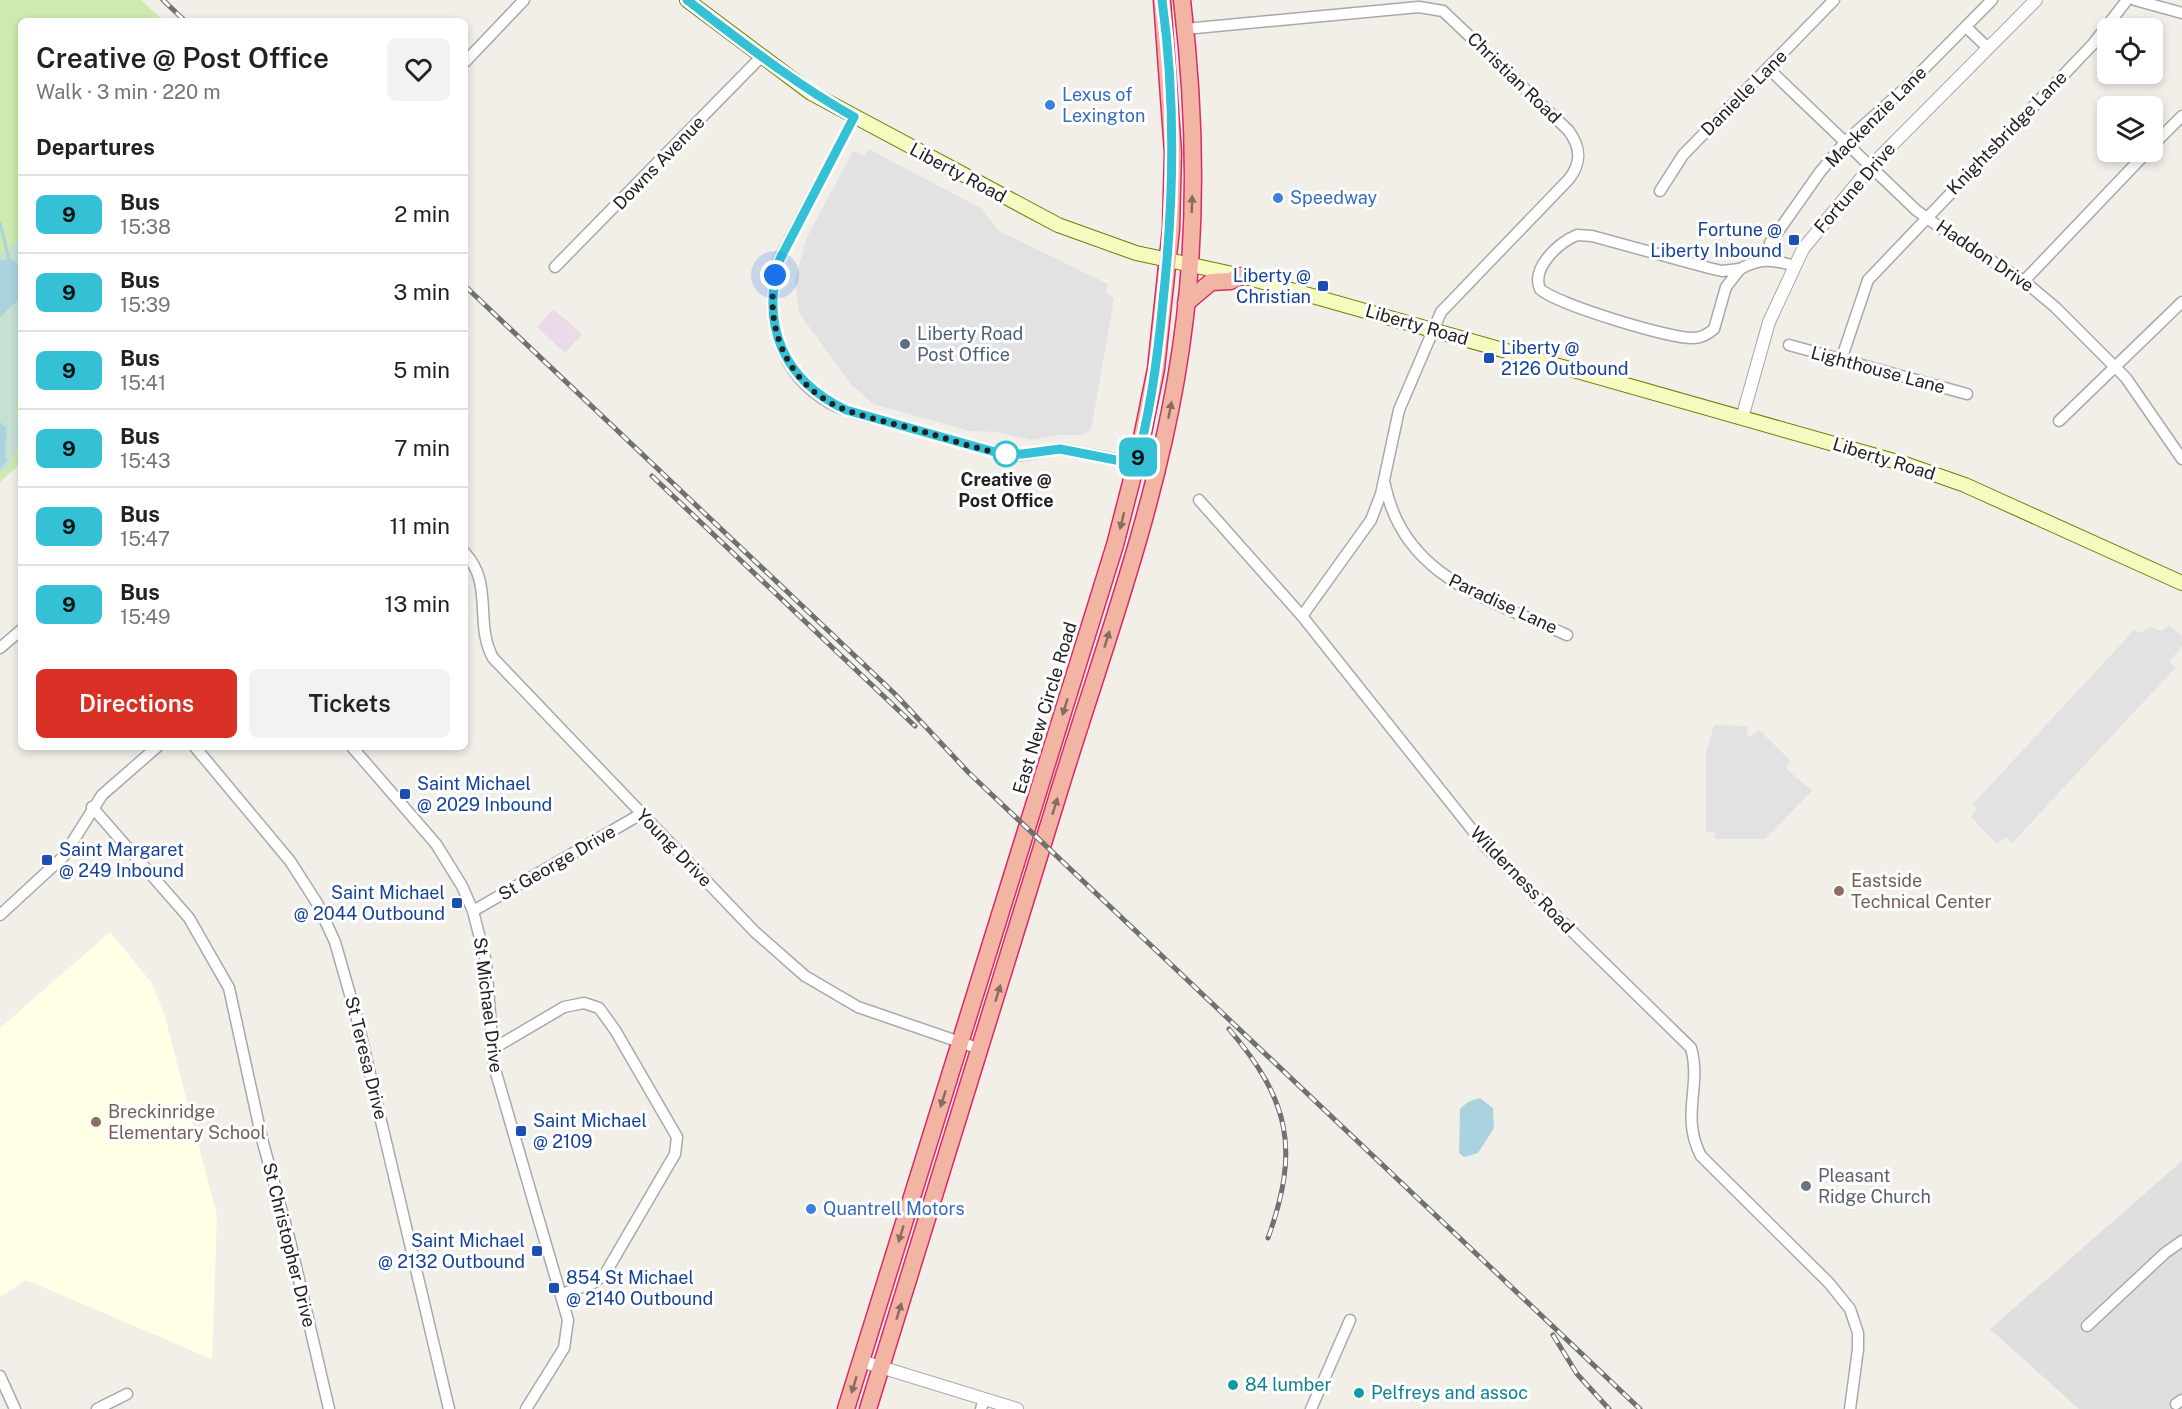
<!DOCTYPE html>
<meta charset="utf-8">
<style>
:root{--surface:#fff;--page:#f2f2f2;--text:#222;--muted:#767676;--line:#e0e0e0;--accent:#d93025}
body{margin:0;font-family:"Public Sans",sans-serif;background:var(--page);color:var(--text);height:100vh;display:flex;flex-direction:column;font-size:22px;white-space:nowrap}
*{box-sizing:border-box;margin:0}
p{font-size:20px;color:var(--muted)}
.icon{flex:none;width:33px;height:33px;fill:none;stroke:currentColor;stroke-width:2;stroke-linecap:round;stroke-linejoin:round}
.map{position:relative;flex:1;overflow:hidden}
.side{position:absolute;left:18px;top:18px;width:450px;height:732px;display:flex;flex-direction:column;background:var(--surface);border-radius:9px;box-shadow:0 3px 9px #0003}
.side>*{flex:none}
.badge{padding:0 12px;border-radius:9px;font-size:21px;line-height:39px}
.tools{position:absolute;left:2097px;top:18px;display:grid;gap:12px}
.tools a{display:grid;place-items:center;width:66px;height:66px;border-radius:9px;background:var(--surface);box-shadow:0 3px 9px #0003;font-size:30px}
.you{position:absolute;width:30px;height:30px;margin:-15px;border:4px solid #fff;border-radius:50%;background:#1a73e8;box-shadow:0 0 0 9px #1a73e833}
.map>.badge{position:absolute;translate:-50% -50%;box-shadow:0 0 0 3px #fff}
h2{padding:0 18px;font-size:22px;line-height:54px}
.round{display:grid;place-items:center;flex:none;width:63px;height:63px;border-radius:9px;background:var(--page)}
.head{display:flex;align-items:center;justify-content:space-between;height:102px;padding:0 18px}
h1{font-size:28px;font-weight:600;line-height:45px}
.action{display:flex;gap:12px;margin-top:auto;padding:12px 18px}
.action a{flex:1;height:69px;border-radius:9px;background:var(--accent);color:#fff;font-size:24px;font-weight:600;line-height:69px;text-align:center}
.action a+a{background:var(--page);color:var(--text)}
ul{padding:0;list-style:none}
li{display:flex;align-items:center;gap:18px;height:78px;padding:0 18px;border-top:2px solid var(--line)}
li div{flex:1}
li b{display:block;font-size:22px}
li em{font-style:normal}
li .badge{min-width:66px;font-weight:700;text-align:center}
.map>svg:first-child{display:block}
</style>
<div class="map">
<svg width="2182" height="1409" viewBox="0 0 2182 1409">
<rect width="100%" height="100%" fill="#f2efe9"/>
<path fill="#e0dfdf" d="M 2182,1161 L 2182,1409 L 2079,1409 L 1990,1329 Z"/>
<path fill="#ebdbe8" d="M 553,309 L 582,334 L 565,353 L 537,327 Z"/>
<path fill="#ffffe5" d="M 110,932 L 152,983 L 165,1017 L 217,1216 L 212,1359 L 26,1280 L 0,1297 L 0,1028 Z"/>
<path fill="#cdebb0" d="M 0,0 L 141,0 L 164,21 L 21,21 L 21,463 L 0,482 Z"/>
<path fill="#c6e0d4" d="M 14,244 L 21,245 L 21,394 L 15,415 L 21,429 L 21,444 L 9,465 L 0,472 L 0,255 Z"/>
<g fill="#e2e2e2">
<path d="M 869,149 L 982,209 L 999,231 L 1108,284 L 1106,293 L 1114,299 L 1091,430 L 1082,435 L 1058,435 L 1031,440 L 996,432 L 970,431 L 873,404 L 851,384 L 799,313 L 795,280 L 807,237 L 853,151 L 865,156 Z"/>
<path d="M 2169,625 L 2182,636 L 2182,646 L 2169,662 L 2176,667 L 2012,843 L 2006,837 L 1997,844 L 1971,817 L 1977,810 L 1973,804 L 2134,630 L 2140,633 L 2150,627 L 2162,631 Z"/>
<path d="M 1714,725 L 1747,726 L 1747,735 L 1750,737 L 1759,730 L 1790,760 L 1786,768 L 1812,791 L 1765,839 L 1715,839 L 1714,831 L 1706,832 L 1706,753 Z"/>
</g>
<g fill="#aad3df">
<path d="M 9,259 C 26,264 21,283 21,297 L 0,317 L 0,260 Z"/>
<path d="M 0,422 L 6,427 C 8,440 2,450 7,461 L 0,468 Z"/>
<path d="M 1480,1098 L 1493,1108 L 1494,1128 L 1478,1153 L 1464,1157 L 1459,1153 L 1460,1109 L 1468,1102 Z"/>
</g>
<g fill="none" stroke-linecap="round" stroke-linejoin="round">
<path stroke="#aad3df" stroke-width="3" d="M 0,223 L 9,259"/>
<defs>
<g id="minor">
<path d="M 2135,0 L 2182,13"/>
<path d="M 1966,27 L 1988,48"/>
<path d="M 1185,29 L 1419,7 L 1443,11 L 1568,130 C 1581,147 1582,162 1569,179 L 1441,312 L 1399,410 L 1381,494 L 1371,520 L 1302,616"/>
<path d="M 465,62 L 524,0"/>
<path d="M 1769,69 L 1916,210 L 1956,239 L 2024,281 L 2055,307 L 2126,378 L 2182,459"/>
<path d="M 854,117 L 779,259 C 763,313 777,373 830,403 C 850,414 874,418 896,424 C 931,434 967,444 1002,454 L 1022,455 L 1060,449 L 1157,467"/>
<path d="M 2152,146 L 2182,116"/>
<path d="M 1660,191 L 1683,155 L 1834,0"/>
<path d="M 1577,235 L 1592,236 L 1709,268 L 1722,271 L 1740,269 L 1726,287 L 1714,329 C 1708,334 1702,338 1694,338 C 1670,339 1556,304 1540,289 C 1531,268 1558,243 1577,235 Z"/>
<path d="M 1770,243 L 1820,172 L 1846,141 L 1903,90 L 1992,0"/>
<path d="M 555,267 L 761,57"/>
<path d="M 1740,269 C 1760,258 1773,259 1794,266"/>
<path d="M 2024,281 L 2147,152"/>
<path d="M 1789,345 L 1967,394"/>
<path d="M 1841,360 L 1868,280 L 2093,44 L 2127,0"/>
<path d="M 2059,421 L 2182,302"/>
<path d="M 1385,485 C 1404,579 1492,600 1567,635"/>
<path d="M 1199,500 L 1302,616 L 1485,846 L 1691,1048 C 1702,1086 1680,1116 1701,1156 L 1829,1283 L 1850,1309 L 1858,1333 L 1858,1349 L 1850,1409"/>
<path d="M 465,553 C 494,584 474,624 493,658 L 755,932 L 805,976 L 858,1007 L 980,1049"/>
<path d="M 0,648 L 21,630"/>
<path d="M 195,747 L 290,861 L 317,903 L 335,942 L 357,1019 L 449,1409"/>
<path d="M 352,747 L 436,844 L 462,886 L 473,911 L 486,962 L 494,1066 L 568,1320 L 564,1348 L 526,1409"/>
<path d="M 92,807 L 189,918 L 229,988 L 262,1139 L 290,1241 L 329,1409"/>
<path d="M 473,911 L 641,814"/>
<path d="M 0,915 L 63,857 L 102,795 L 157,747"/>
<path d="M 491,1050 L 564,1007 L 584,1003 L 599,1008 L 615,1030 L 677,1137 L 675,1154 L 605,1274 L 593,1283 L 562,1294"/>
<path d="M 2087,1326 L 2165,1253 L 2182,1241"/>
<path d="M 0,1376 L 15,1409"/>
<path d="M 2176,1404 L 2182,1400"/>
<path d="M 97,1409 L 127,1394"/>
<path d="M 981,1409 L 984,1399"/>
<path d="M 1311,1409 L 1350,1320"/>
</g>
<g id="tertiary">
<path d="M 1742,418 L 1769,322 L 1803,249 L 1872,165 L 2036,0"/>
<path d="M 861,1361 L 1017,1409"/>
</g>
<path id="secondary" d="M 687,0 L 811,93 L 1058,225 L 1136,253 L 1242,276 L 1908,465 L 1965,485 L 2182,583"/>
<g id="trunk">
<path d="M 1186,303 L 1211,282 L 1230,281 L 1242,276"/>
<path d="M 846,1409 L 1115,545 L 1139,452 L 1156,369 L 1171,229 L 1173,153 L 1162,0"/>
<path d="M 868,1409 C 930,1209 993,1009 1054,808 C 1097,666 1151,525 1176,379 C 1198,254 1197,125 1182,0"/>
</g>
</defs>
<use href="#minor" stroke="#a9a9a9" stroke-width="13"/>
<use href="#tertiary" stroke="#a9a9a9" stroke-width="14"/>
<use href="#secondary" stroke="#707d05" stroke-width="16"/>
<use href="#trunk" stroke="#dc2a67" stroke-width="19"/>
<use href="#minor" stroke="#fff" stroke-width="10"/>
<use href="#tertiary" stroke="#fff" stroke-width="12"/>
<use href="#secondary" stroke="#f7fabf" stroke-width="14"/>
<use href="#trunk" stroke="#f2b4a3" stroke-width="16"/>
<defs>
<g id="rail">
<path d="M 163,0 L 185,21"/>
<path d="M 465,286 L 895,694 L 969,773 L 1640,1409"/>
<path d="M 652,476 L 915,726"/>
<path d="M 1229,1029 C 1290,1101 1300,1149 1268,1238"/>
<path d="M 1553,1335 L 1577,1374 L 1609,1409"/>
</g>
</defs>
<use href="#rail" stroke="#707070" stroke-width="5"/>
<use href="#rail" stroke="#fff" stroke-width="3" stroke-dasharray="9" stroke-linecap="butt"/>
</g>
<defs><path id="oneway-solid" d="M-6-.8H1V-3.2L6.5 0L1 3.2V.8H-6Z" transform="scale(1.5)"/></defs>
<g fill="#8a6b62">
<use href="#oneway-solid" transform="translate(1192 204) rotate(-88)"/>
<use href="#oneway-solid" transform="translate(1170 410) rotate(-79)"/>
<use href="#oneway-solid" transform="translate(1122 521) rotate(104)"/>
<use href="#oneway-solid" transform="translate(1107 639) rotate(-73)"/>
<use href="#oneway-solid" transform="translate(1065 707) rotate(107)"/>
<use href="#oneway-solid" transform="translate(1055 806) rotate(-73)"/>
<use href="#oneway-solid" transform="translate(998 993) rotate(-73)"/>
<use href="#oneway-solid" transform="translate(943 1099) rotate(108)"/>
<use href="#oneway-solid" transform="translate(901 1234) rotate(107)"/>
<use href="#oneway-solid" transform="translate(899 1311) rotate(-73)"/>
<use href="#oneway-solid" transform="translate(854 1385) rotate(107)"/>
</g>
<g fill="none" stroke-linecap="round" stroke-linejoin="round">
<defs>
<path id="line" d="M 687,0 C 742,42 794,83 854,117 L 780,259 C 760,325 783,380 846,410 L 1002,454 L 1022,454 L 1060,449 L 1136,464 C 1151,411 1158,356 1163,301 C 1174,201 1176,101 1162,0"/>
</defs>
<use href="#line" stroke="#fff" stroke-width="14"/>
<use href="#line" stroke="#34c1d6" stroke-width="9"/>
<path stroke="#222" stroke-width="6" stroke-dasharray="0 10.8" d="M 775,275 C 764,331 790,389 846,410 C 870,419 896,424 921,431 C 949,439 978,450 1006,454"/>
</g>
<g fill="#3f7fe0" stroke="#fff" stroke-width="2">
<circle cx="1050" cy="105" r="6"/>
<circle cx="1278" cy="198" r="6"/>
<circle cx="811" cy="1209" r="6"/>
</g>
<g fill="#1a4fb4" stroke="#fff" stroke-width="2">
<rect x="1788" y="234" width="12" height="12" rx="3"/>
<rect x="1317" y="280" width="12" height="12" rx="3"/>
<rect x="1483" y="352" width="12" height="12" rx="3"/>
<rect x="399" y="788" width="12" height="12" rx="3"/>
<rect x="41" y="854" width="12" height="12" rx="3"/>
<rect x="451" y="897" width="12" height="12" rx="3"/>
<rect x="515" y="1125" width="12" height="12" rx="3"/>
<rect x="531" y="1245" width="12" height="12" rx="3"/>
<rect x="548" y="1282" width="12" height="12" rx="3"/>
</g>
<circle fill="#5c6f8a" stroke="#fff" stroke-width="2" cx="905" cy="344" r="6"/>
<circle fill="#fff" stroke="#34c1d6" stroke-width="3" cx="1006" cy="454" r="12"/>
<g fill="#8d6e63" stroke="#fff" stroke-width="2">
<circle cx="1839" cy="891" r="6"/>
<circle cx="96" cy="1122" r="6"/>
</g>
<circle fill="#6b7280" stroke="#fff" stroke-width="2" cx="1806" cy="1186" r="6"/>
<g fill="#0f9aa8" stroke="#fff" stroke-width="2">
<circle cx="1233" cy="1385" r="6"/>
<circle cx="1359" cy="1393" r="6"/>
</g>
<g text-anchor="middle" stroke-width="6" stroke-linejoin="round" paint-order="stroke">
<g font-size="18" fill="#222" stroke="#fff">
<text transform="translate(1514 78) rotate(44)" y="6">Christian Road</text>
<text transform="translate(1744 93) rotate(-45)" y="6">Danielle Lane</text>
<text transform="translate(1876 117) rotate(-45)" y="6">Mackenzie Lane</text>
<text transform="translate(2007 133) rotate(-46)" y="6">Knightsbridge Lane</text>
<text transform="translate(659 163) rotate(-46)" y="6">Downs Avenue</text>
<text transform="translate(958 173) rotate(28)" y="6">Liberty Road</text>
<text transform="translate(1855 188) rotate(-49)" y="6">Fortune Drive</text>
<text transform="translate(1985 256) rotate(34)" y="6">Haddon Drive</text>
<text transform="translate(1417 325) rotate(16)" y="6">Liberty Road</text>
<text transform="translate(1878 370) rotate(15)" y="6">Lighthouse Lane</text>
<text transform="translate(1884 459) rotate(17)" y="6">Liberty Road</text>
<text transform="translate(1503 604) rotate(25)" y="6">Paradise Lane</text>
<text transform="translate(1045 708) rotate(-73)" y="6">East New Circle Road</text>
<text transform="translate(674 848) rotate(46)" y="6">Young Drive</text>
<text transform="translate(557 863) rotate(-30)" y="6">St George Drive</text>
<text transform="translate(1522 880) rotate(46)" y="6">Wilderness Road</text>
<text transform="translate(488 1005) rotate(83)" y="6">St Michael Drive</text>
<text transform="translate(366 1058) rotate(76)" y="6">St Teresa Drive</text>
<text transform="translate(289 1245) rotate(76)" y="6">St Christopher Drive</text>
</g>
<g font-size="18" fill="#366cbe" stroke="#fff" text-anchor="start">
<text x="1062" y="101">Lexus of<tspan x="1062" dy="21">Lexington</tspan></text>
<text x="1290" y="204">Speedway</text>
<text x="823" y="1215">Quantrell Motors</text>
</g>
<g font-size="18" fill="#164399" stroke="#fff" text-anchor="start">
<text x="1782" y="236" text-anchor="end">Fortune @<tspan x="1782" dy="21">Liberty Inbound</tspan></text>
<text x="1311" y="282" text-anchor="end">Liberty @<tspan x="1311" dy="21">Christian</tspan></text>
<text x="1501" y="354">Liberty @<tspan x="1501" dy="21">2126 Outbound</tspan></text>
<text x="417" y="790">Saint Michael<tspan x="417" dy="21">@ 2029 Inbound</tspan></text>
<text x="59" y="856">Saint Margaret<tspan x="59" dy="21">@ 249 Inbound</tspan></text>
<text x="445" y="899" text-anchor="end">Saint Michael<tspan x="445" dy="21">@ 2044 Outbound</tspan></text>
<text x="533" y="1127">Saint Michael<tspan x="533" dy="21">@ 2109</tspan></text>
<text x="525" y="1247" text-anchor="end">Saint Michael<tspan x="525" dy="21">@ 2132 Outbound</tspan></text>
<text x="566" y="1284">854 St Michael<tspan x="566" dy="21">@ 2140 Outbound</tspan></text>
</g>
<g font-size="18" fill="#4e5e75" stroke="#fff" text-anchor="start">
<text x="917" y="340">Liberty Road<tspan x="917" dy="21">Post Office</tspan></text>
</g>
<g font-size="18" font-weight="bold" fill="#222" stroke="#fff">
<text x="1006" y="486">Creative @<tspan x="1006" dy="21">Post Office</tspan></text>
</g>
<g font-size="18" fill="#785e54" stroke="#fff" text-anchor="start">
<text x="1851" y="887">Eastside<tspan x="1851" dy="21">Technical Center</tspan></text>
<text x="108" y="1118">Breckinridge<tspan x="108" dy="21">Elementary School</tspan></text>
</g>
<g font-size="18" fill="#5b616d" stroke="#fff" text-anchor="start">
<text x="1818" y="1182">Pleasant<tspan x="1818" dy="21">Ridge Church</tspan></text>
</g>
<g font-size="18" fill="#0d838f" stroke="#fff" text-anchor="start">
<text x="1245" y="1391">84 lumber</text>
<text x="1371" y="1399">Pelfreys and assoc</text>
</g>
</g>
</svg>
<div class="tools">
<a><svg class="icon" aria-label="locate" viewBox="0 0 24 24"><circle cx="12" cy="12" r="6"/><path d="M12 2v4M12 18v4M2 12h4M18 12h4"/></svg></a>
<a><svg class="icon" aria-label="layers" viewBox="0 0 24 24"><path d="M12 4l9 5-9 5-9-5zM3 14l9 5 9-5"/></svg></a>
</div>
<div class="you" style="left:775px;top:275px"></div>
<b class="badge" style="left:1138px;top:457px;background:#34c1d6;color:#111">9</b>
<section class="side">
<div class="head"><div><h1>Creative @ Post Office</h1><p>Walk · 3 min · 220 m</p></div><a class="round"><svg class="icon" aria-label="heart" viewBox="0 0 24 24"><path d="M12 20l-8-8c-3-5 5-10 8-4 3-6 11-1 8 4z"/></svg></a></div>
<h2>Departures</h2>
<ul>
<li><span class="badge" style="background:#34c1d6;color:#111">9</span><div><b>Bus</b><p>15:38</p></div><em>2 min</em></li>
<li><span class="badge" style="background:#34c1d6;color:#111">9</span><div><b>Bus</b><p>15:39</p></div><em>3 min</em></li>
<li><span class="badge" style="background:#34c1d6;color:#111">9</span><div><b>Bus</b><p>15:41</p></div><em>5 min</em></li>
<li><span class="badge" style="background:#34c1d6;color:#111">9</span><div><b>Bus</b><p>15:43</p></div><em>7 min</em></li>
<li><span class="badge" style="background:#34c1d6;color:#111">9</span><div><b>Bus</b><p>15:47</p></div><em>11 min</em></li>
<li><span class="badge" style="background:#34c1d6;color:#111">9</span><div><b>Bus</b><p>15:49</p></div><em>13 min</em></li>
</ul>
<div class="action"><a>Directions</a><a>Tickets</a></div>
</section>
</div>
